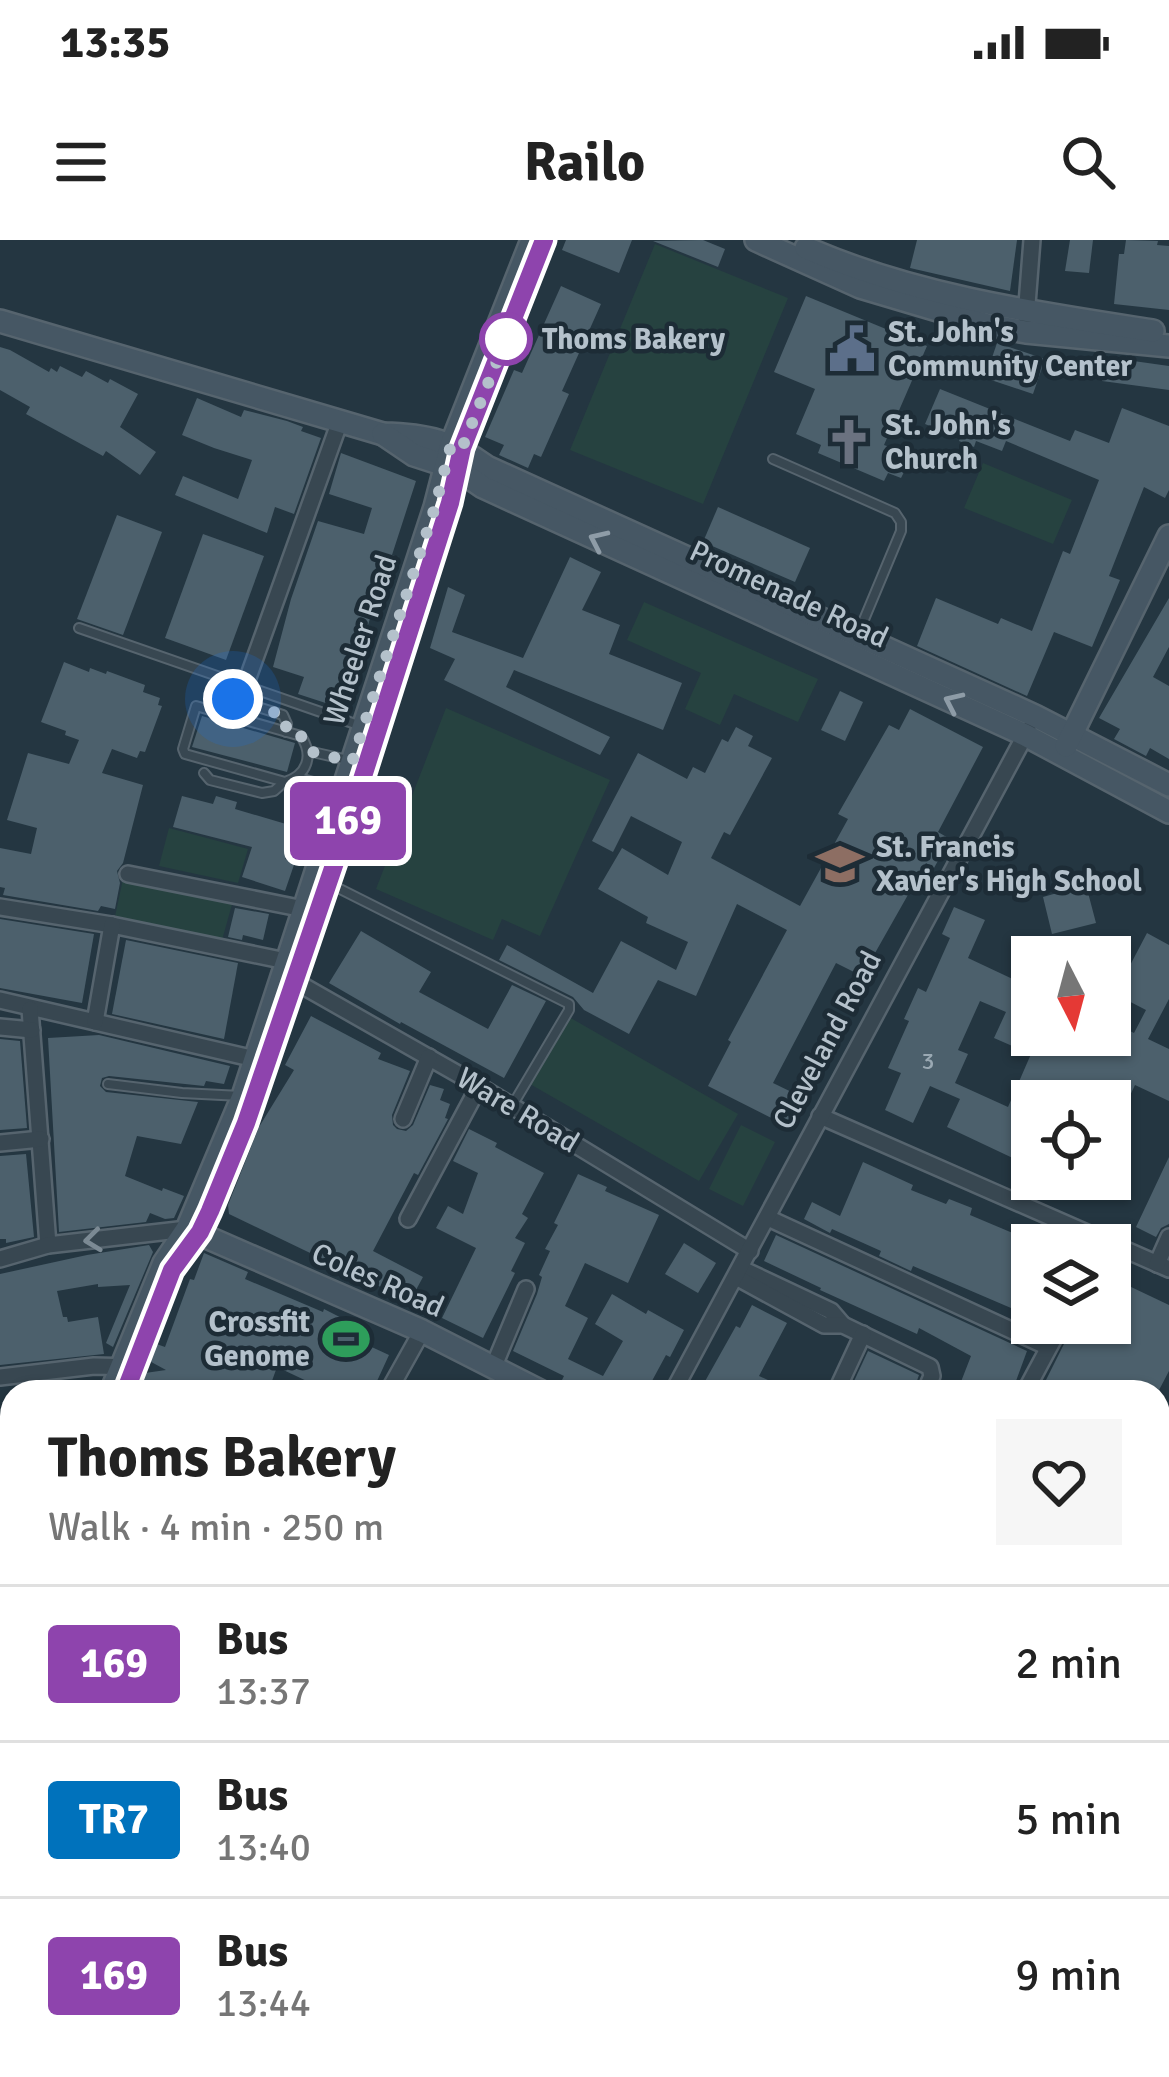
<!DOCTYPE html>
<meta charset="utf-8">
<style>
:root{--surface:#fff;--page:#f6f6f6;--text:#222;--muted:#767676;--line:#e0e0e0}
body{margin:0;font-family:Signika,sans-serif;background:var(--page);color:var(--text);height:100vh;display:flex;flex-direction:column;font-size:45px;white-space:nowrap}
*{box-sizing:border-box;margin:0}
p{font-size:39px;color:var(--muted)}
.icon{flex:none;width:66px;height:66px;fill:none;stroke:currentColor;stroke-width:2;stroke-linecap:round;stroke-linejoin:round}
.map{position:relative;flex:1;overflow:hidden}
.sheet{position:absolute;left:0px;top:1140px;width:1170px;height:699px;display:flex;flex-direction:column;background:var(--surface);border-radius:36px 36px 0 0;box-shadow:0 3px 9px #0004}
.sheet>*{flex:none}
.badge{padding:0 24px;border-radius:9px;font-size:42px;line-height:78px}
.needle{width:78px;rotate:174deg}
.controls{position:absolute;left:1011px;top:696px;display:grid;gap:24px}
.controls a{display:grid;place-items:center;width:120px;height:120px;border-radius:0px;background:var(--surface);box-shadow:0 3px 9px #0004;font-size:60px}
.you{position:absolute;width:60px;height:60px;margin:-30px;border:9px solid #fff;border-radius:50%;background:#1a73e8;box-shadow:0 0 0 18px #1a73e833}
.map>.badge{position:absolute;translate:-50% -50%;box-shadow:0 0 0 6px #fff}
.round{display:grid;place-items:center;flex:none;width:126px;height:126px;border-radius:0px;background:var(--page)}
.headline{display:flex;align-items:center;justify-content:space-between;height:204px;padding:0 48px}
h1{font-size:57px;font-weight:700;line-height:90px}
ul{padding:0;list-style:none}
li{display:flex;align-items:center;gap:36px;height:156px;padding:0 48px;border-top:3px solid var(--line)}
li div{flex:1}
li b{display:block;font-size:45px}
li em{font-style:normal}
li .badge{min-width:132px;font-weight:700;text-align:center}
.status{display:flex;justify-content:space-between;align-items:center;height:84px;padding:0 60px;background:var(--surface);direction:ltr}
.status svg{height:33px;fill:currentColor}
header{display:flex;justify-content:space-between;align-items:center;height:156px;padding:0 48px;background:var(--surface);font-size:54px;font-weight:700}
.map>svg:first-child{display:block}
</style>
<div class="status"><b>13:35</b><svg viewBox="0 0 49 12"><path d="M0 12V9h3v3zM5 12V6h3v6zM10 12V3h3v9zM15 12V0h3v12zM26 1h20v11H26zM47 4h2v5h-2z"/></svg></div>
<header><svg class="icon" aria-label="menu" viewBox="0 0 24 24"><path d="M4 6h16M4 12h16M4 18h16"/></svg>Railo<svg class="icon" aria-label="search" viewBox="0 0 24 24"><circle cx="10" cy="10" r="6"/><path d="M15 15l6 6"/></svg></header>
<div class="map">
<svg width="1169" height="1837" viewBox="0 0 1169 1837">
<rect width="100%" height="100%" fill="#243641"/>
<g fill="#264240">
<path d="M 655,4 L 788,58 L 703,264 L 570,210 Z"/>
<path d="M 983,223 L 1072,260 L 1053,304 L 964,268 Z"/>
<path d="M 644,362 L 818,439 L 798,482 L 734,454 L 720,485 L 685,469 L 701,433 L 627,400 Z"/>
<path d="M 446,468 L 610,540 L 540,696 L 502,679 L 493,700 L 376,649 Z"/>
<path d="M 169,588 L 248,609 L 238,643 L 159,626 Z"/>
<path d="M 123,639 L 233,661 L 222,700 L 114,681 Z"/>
<path d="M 562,773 L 738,874 L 699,941 L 523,840 Z"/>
<path d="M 741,885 L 775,902 L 743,966 L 709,949 Z"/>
</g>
<g fill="#4c606c" fill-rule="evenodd">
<path d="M 566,0 L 632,0 L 619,33 L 562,10 Z"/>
<path d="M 703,0 L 725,9 L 718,27 L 653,1 Z"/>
<path d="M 917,0 L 1017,0 L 1010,51 L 910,28 Z"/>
<path d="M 1070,0 L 1093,0 L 1089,33 L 1065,31 Z"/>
<path d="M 1126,0 L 1158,1 L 1157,5 L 1169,6 L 1169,70 L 1114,64 L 1119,14 L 1124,14 Z"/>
<path d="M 561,46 L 601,64 L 562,151 L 569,154 L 541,217 L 534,214 L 528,228 L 499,215 L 504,205 L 485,197 L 514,130 L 522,133 Z"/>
<path d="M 806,56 L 927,106 L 884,205 L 898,210 L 893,220 L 907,226 L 901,238 L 888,233 L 884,241 L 818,213 L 821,205 L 796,194 L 815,149 L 774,132 Z"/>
<path d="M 997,103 L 1045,119 L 1033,154 L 985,138 Z"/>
<path d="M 0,107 L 10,110 L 49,132 L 51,128 L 57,132 L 60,126 L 82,137 L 86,131 L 108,143 L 110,139 L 138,154 L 120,187 L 156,212 L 140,235 L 106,211 L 103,216 L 26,174 L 30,167 L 0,150 Z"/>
<path d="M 1105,117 L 1169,126 L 1169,150 L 1102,141 Z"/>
<path d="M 940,149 L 1070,201 L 1075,190 L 1109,203 L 1122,168 L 1169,186 L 1169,250 L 1165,258 L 1144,247 L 1109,336 L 1120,340 L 1092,407 L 1054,392 L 1027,456 L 917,406 L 936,358 L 998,384 L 1001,378 L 1032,391 L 1063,311 L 1070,314 L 1099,240 L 1006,201 L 1002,211 L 976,201 L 974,207 L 959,201 L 960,198 L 925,184 Z"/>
<path d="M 197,158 L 241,177 L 244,170 L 287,181 L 303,187 L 301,191 L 321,198 L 294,274 L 275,267 L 267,293 L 175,255 L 183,236 L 238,259 L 252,220 L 214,208 L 182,195 Z"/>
<path d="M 341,213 L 416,241 L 392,315 L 399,317 L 388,349 L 380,346 L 368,385 L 373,387 L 347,470 L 298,454 L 304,437 L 273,427 L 291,359 L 318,281 L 364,294 L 372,268 L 329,254 Z"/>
<path d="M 718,267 L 810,308 L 795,342 L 703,302 Z"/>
<path d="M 117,275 L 162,292 L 123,395 L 77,379 Z"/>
<path d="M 203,294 L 264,316 L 226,420 L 165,398 Z"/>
<path d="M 570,317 L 601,332 L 582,370 L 620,385 L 609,414 L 682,443 L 663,490 L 514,430 L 506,447 L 610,497 L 600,515 L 444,440 L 455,419 L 430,408 L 448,347 L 465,355 L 452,392 L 523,418 Z"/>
<path d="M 1169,358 L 1169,407 L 1153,437 L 1169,446 L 1169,519 L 1150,508 L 1146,516 L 1114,499 L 1120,489 L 1099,478 Z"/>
<path d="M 64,422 L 89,432 L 90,428 L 106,434 L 107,431 L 145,445 L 143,452 L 160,458 L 158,465 L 162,466 L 145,512 L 140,511 L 137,518 L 112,509 L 102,533 L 143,545 L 123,623 L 117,631 L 120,643 L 115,669 L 101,666 L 98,671 L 3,655 L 5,648 L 0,647 L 0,608 L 31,614 L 37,588 L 7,580 L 28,513 L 69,524 L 79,500 L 65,495 L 66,491 L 41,482 Z"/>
<path d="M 840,451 L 863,462 L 845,501 L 821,490 Z"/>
<path d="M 910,469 L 983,507 L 938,592 L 950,599 L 934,628 L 926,623 L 862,736 L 836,723 L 773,843 L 806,859 L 791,888 L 708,846 L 731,802 L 728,800 L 787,690 L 737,664 L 696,756 L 658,740 L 629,794 L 584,770 L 573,757 L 499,720 L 507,705 L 593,753 L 621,701 L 676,730 L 688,702 L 646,683 L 648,677 L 598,649 L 622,608 L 668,635 L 682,602 L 631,576 L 613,612 L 592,601 L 638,513 L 687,539 L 693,527 L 705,533 L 722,499 L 728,502 L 736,487 L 753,496 L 748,506 L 772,518 L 730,595 L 724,592 L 711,618 L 800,666 L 848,579 L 838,574 L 889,485 L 899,490 Z"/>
<path d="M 202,476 L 295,503 L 287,532 L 192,507 Z"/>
<path d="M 182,556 L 213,564 L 216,556 L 237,562 L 235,569 L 296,587 L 285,619 L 295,622 L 285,651 L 242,637 L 252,607 L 173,587 Z"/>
<path d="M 1069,630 L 1073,648 L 1086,645 L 1096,683 L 1052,694 L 1043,657 L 1057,653 L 1052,635 Z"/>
<path d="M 954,667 L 985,680 L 968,718 L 1032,748 L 1032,795 L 1126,795 L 1128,790 L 1134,793 L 1146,770 L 1115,754 L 1147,693 L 1169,705 L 1169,759 L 1148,799 L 1169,809 L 1169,861 L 1135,845 L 1110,898 L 1110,861 L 1032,861 L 1032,927 L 947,887 L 960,859 L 930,846 L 913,883 L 885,870 L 901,833 L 888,828 L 909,781 L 904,779 L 918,748 L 926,752 L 950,698 L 942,694 ZM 980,761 L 1006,772 L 994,798 L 1031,814 L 1008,867 L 955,843 L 968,814 L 958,810 Z"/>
<path d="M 235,668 L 269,674 L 263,700 L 243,695 L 242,700 L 228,697 Z"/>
<path d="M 0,679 L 94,694 L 82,763 L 0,748 Z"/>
<path d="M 361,691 L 431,732 L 419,752 L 488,789 L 512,745 L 546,761 L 504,838 L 401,782 L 400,784 L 329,743 Z"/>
<path d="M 126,700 L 238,723 L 224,799 L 112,774 Z"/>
<path d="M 311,776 L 381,813 L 378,819 L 410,831 L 392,875 L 393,885 L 397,889 L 406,891 L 413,885 L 430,845 L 444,849 L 440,860 L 450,864 L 445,878 L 448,879 L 418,935 L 414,933 L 373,1011 L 423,1037 L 410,1061 L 229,974 L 228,965 L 259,887 L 294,830 L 285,825 Z"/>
<path d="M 99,795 L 230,826 L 224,844 L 206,841 L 204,846 L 109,836 L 102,838 L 100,846 L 106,852 L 198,862 L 181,904 L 137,896 L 125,936 L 162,951 L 163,948 L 184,956 L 174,978 L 165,979 L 150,973 L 146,982 L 59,992 L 48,798 Z"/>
<path d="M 0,799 L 20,801 L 27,888 L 0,890 Z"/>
<path d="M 469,889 L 497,903 L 495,907 L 544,933 L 522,974 L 528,978 L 515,998 L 525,1003 L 511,1031 L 515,1033 L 483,1098 L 442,1078 L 476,1008 L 436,988 L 448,966 L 463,974 L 478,933 L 453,921 Z"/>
<path d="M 26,914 L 34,997 L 6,1003 L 6,999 L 0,999 L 0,916 Z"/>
<path d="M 1169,917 L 1169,984 L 1161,988 L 1156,997 L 1136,987 Z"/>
<path d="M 863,922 L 913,945 L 911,950 L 946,964 L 949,959 L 972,968 L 970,975 L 1032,1001 L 1032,1077 L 913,1026 L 911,1031 L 879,1016 L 881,1011 L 832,989 L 830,993 L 804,979 L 812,962 L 840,976 Z"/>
<path d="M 578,934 L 607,947 L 605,951 L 659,975 L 628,1043 L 585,1023 L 565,1066 L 588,1078 L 568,1119 L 603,1136 L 623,1101 L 595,1084 L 612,1054 L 646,1074 L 648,1070 L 684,1090 L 670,1117 L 666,1115 L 646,1152 L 581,1152 L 561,1142 L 564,1136 L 513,1111 L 537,1054 L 542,1037 L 539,1035 L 550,1011 L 545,1009 L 558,985 L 554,983 Z"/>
<path d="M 776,995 L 1027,1111 L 1012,1152 L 957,1152 L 971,1116 L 919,1088 L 917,1094 L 820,1050 L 821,1048 L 764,1021 Z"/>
<path d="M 684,1003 L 716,1023 L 698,1053 L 665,1034 Z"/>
<path d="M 149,1005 L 153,1012 L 113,1107 L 106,1103 L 130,1045 L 98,1047 L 98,1044 L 57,1051 L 63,1077 L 67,1077 L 68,1082 L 98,1077 L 104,1114 L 0,1125 L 0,1034 L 87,1015 Z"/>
<path d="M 204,1013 L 248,1032 L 245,1039 L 323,1072 L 324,1069 L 369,1092 L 363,1103 L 389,1115 L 372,1152 L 330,1152 L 277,1127 L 268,1152 L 165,1152 L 132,1141 L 145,1133 L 166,1130 L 142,1117 L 148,1101 L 165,1107 L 190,1039 L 194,1040 Z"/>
<path d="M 1110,1037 L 1169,1065 L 1169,1131 L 1158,1152 L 1040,1152 L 1066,1100 L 1072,1103 L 1082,1083 L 1110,1083 Z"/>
<path d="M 752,1065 L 787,1083 L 759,1136 L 794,1152 L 699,1152 L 736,1086 L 740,1088 Z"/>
<path d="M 868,1111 L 919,1135 L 913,1152 L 849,1152 Z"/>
</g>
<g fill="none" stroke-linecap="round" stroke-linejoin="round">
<defs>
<g id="lane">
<path d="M 773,219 L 895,273 L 901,282 L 901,291 L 858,394"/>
<path d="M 79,388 L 361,486"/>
<path d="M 196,466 L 301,496 C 314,516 307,535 285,542 L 185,514 L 183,509 Z"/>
<path d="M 225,466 L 233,459 L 283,475 L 287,484 L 286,492"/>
<path d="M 308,511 L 348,520"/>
<path d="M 204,533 L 210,540 L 262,553 L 274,551 L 283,543"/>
<path d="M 299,538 L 342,550"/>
<path d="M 328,643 L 569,764 L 569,770 L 512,866"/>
<path d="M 108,844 L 182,853 L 241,856"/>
<path d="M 1158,1577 L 1169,1554"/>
</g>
<g id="street">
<path d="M 1026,77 L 1032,0"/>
<path d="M 245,446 L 340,181"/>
<path d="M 128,634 L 304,669"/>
<path d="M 0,667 L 112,685 L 286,721"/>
<path d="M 282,734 L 479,846 L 750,1011"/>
<path d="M 0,760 L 255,819"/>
<path d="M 30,769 L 48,1005"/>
<path d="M 95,782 L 112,685"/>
<path d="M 0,787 L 32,790"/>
<path d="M 820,876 L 1169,1029"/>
<path d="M 403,879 L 429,817"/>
<path d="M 0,903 L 41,899"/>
<path d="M 768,978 L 1048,1107"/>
<path d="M 408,979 L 479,846"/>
<path d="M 0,1019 L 48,1005 L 187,989"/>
<path d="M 1157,1024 L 1169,997"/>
<path d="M 742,1029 L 831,1071 L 843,1085"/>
<path d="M 736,1037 L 824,1085 L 843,1085 L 930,1127 L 932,1136 L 925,1152"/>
<path d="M 493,1128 L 526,1049"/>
<path d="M 0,1137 L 94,1126 L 135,1127"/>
<path d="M 388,1152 L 422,1091"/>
<path d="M 673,1152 L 1028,490"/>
<path d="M 836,1152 L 863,1094"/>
<path d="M 1025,1152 L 1062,1083"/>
<path d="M 0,1201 L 5,1199"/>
<path d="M 0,1395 L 7,1430 L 0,1467"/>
<path d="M 0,1538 L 12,1541"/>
<path d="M 1158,1621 L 1169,1626"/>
<path d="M 1158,1697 L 1169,1700"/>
<path d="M 0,1709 L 12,1712"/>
<path d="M 1158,1769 L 1169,1773"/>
<path d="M 215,1827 L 242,1837"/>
<path d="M 41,1837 L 44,1827"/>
<path d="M 136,1837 L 139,1827"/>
<path d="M 337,1837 L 341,1827"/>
<path d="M 887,1837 L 892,1827"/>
<path d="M 1043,1837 L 1047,1827"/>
</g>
<g id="secondary">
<path d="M 756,0 L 860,47 L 988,85 L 1026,92 L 1169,106"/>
<path d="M 806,8 C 915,56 1036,73 1153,91"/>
<path d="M 0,81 L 383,194 C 428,195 451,201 487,227 L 1035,476 L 1169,545"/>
<path d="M 383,194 L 414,215 L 457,229 L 483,247 L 1025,495 L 1169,572"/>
<path d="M 1066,506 L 1169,296"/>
<path d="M 188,989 L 422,1091 L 542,1152"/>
<path d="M 201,989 L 236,908"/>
<path d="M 111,1152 L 164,1023 L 187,989 L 243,856 L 435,267 L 451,205 L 532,0"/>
<path d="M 0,1349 L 12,1339"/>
<path d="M 0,1371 L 12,1361"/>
<path d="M 1158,1440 L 1169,1444"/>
<path d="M 845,1827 L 859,1837"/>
<path d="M 538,1837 L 543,1827"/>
<path d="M 556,1837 L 561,1827"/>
</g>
</defs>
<use href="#lane" stroke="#56646e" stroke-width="12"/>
<use href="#street" stroke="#56646e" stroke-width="20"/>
<use href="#secondary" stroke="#56646e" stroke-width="26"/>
<use href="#lane" stroke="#384751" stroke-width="8"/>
<use href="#street" stroke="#384751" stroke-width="15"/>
<use href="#secondary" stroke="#465764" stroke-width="21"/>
</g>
<defs><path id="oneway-chevron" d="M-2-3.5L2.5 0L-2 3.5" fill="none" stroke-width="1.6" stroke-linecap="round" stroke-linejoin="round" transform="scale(3)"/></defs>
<g stroke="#8e9ca7">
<use href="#oneway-chevron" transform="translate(598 300) rotate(-155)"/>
<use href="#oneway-chevron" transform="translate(953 462) rotate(-155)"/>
</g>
<use stroke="#7c8a94" href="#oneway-chevron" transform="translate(93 1000) rotate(173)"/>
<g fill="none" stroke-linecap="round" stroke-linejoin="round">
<defs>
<path id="line" d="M 125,1152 L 172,1030 L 200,992 L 210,971 L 246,883 L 344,596 L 450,263 L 462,208 L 544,0"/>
</defs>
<use href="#line" stroke="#fff" stroke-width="27"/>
<use href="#line" stroke="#8e44ad" stroke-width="18"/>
<path stroke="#b4c1cb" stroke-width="12" stroke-dasharray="0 21.6" d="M 233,459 L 283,475 L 286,480 L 286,492 L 301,496 L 308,511 L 352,522 L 435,267 L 451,205 L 462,208 L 506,99"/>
</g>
<defs>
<symbol id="civic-bare" viewBox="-9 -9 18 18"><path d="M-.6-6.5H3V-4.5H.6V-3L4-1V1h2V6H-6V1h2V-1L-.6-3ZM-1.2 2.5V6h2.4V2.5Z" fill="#5c6f8a" stroke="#1d2c36" stroke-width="2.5" paint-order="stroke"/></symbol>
<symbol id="church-bare" viewBox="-9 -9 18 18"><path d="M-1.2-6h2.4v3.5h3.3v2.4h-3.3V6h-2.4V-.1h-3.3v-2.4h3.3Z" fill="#6b7280" stroke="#1d2c36" stroke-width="2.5" paint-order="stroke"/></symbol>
<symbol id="school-bare" viewBox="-9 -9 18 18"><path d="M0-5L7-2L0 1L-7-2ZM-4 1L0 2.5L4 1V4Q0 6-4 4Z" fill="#8d6e63" stroke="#1d2c36" stroke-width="2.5" paint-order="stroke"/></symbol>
<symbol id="stadium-bare" viewBox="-9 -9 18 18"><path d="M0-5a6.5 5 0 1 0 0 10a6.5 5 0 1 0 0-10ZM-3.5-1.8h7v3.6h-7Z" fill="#2e9e5b" stroke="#1d2c36" stroke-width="2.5" paint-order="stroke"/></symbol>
</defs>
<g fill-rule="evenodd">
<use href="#civic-bare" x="819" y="76" width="66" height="66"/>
<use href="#church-bare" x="816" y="169" width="66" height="66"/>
<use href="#school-bare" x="807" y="591" width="66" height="66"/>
<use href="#stadium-bare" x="313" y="1066" width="66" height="66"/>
</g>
<circle fill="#fff" stroke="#8e44ad" stroke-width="6" cx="506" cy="99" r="24"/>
<g text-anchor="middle" stroke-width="9" stroke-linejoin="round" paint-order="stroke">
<g font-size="24" fill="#9aa9b3">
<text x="928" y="829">3</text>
</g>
<g font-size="30" font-weight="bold" fill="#b4c1cb" stroke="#1d2c36" text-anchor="start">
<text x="888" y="102">St. John's<tspan x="888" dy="34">Community Center</tspan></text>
<text x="885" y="195">St. John's<tspan x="885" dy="34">Church</tspan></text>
<text x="876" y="617">St. Francis<tspan x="876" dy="34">Xavier's High School</tspan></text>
<text x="310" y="1092" text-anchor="end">Crossfit<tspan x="310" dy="34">Genome</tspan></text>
</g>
<g font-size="30" font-weight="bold" fill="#b4c1cb" stroke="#1d2c36" text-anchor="start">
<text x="542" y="109">Thoms Bakery</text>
</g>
<g font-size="30" fill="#b4c1cb" stroke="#1d2c36">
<text transform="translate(789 354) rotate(25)" y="10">Promenade Road</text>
<text transform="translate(360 400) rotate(-72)" y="10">Wheeler Road</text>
<text transform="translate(827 800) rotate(-62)" y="10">Cleveland Road</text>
<text transform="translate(518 870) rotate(31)" y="10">Ware Road</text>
<text transform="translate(378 1040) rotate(24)" y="10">Coles Road</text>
</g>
</g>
</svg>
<div class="controls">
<a><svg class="needle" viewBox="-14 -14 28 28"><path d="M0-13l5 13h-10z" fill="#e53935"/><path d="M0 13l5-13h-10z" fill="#767676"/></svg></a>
<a><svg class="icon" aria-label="locate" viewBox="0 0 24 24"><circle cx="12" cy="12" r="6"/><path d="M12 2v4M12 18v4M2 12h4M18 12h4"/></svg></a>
<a><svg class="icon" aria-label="layers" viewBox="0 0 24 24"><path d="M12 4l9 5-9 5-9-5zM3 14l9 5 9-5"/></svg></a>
</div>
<div class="you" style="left:233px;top:459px"></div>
<b class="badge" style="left:348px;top:581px;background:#8e44ad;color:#fff">169</b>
<section class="sheet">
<div class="headline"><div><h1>Thoms Bakery</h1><p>Walk · 4 min · 250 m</p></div><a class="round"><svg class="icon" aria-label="heart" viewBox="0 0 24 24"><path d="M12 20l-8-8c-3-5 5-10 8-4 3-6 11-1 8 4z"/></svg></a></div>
<ul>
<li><span class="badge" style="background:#8e44ad;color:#fff">169</span><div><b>Bus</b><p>13:37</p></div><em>2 min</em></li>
<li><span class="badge" style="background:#0072bc;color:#fff">TR7</span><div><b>Bus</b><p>13:40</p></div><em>5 min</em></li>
<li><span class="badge" style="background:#8e44ad;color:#fff">169</span><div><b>Bus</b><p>13:44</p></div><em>9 min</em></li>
</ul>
</section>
</div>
